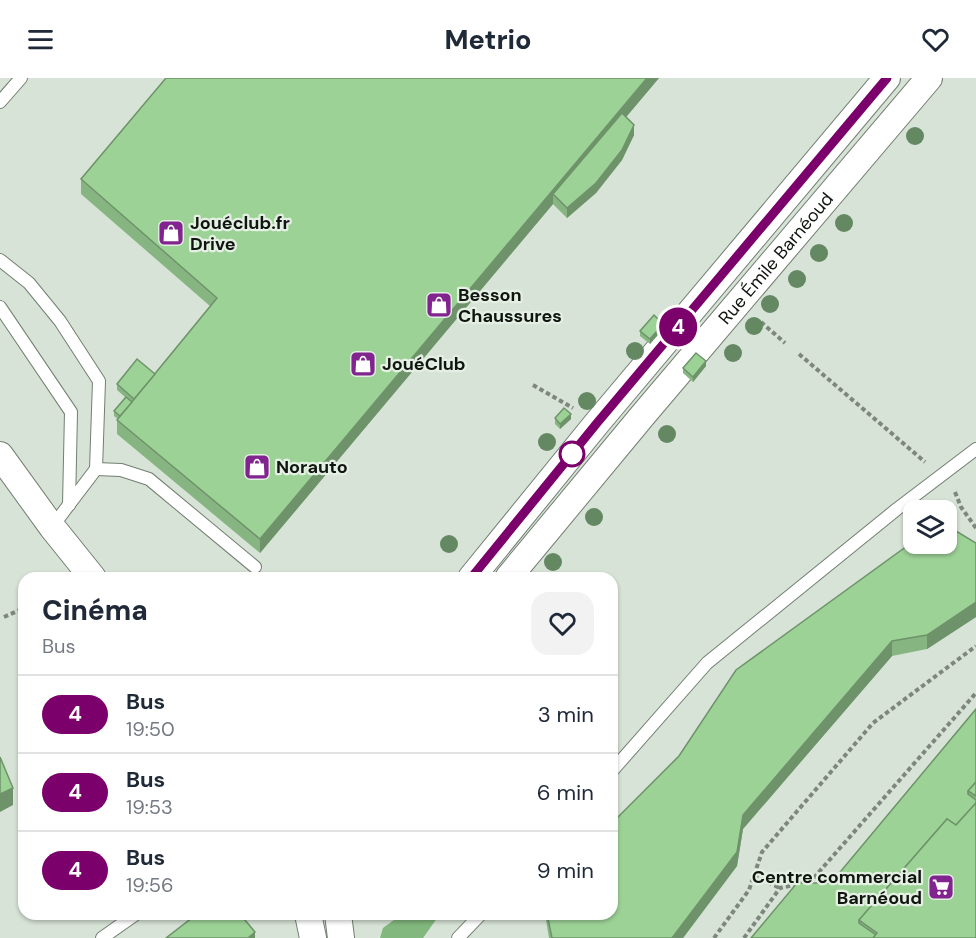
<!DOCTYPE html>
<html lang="fr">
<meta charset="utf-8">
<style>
:root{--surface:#fff;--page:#f2f2f3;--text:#1f2937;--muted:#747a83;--line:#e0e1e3}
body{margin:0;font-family:"DM Sans",sans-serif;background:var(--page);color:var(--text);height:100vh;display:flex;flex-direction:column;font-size:22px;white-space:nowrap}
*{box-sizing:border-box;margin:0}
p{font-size:20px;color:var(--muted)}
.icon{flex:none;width:33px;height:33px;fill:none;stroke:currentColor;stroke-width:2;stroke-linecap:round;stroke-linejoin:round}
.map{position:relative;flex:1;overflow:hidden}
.drawer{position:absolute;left:18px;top:494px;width:600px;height:348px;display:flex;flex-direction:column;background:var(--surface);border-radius:18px;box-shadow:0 2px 4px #0004}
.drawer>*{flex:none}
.badge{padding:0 12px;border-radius:20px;font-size:21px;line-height:39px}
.controls{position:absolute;left:903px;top:422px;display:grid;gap:12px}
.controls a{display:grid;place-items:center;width:54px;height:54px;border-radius:12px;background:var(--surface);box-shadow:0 2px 4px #0004;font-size:30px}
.map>.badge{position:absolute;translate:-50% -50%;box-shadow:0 0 0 3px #fff}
.round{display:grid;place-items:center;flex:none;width:63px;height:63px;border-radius:18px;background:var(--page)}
.summary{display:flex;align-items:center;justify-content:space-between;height:102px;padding:0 24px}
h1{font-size:28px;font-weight:800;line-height:45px}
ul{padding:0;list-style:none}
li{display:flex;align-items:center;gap:18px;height:78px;padding:0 24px;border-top:2px solid var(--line)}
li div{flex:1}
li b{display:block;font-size:22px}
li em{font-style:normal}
li .badge{min-width:66px;font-weight:700;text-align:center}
header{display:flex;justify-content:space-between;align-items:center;height:78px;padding:0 24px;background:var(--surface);font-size:27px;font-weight:800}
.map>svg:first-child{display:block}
</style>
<header><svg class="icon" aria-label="menu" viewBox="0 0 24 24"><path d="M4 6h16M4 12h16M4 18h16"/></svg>Metrio<svg class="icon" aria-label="heart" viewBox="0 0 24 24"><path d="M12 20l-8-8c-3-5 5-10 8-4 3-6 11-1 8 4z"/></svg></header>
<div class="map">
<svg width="976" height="860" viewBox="0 0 976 860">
<rect width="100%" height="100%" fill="#d7e3d6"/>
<path fill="#82b77d" d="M 402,836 L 440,836 L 423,860 L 380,860 L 383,850 Z"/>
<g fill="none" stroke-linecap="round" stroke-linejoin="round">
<defs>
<g id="lane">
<path d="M 0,24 L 21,0"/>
<path d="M 0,182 L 29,205 L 60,243 L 99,303 L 96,391 L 52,449"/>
<path d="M 0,229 L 71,334 L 69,427"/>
<path d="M 96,391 L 121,392 L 149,401 L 255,489"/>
<path d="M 612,693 L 707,585 L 897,431 L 976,371"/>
<path d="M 102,860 L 136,836"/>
<path d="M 458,860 L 481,836"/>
</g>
<g id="street">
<path d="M 0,377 L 52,449 L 93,500"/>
<path d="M 471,500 L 597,345 L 887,0"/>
<path id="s1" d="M 508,500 L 643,337 L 929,0"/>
<path d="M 308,836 L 313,860"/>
<path d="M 338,836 L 341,860"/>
</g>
</defs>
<use href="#lane" stroke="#737e72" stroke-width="14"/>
<use href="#street" stroke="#737e72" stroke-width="28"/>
<g stroke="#7e877d" stroke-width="4" stroke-dasharray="4.5 3" stroke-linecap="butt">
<path d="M 761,244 L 785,265"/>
<path d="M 799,276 L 925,384"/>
<path d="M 533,307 L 573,330"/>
<path d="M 955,414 L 961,429 L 976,450"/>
<path d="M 4,539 L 24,530"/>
<path d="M 754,798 L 780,810"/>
<path d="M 714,860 L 749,812 L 762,774 L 873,645 L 976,568"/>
<path d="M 744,860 L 780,810 L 811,803 L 976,615"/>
</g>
<use href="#lane" stroke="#fff" stroke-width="12"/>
<use href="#street" stroke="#fff" stroke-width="26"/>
</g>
<g fill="#648862">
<circle cx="915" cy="58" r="9"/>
<circle cx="844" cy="145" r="9"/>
<circle cx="819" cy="175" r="9"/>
<circle cx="797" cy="201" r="9"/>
<circle cx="770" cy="226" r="9"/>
<circle cx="754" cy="248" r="9"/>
<circle cx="635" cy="273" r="9"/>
<circle cx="733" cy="275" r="9"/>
<circle cx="587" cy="323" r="9"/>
<circle cx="667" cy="356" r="9"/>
<circle cx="547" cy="364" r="9"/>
<circle cx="594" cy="439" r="9"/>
<circle cx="449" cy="466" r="9"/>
<circle cx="553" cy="484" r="9"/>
</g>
<g fill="#87b582">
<path d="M 166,0 L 659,0 L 626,39 L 634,57 L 622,82 L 596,115 L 567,140 L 553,126 L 260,475 L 117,356 L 117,342 L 118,341 L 114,338 L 114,333 L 125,319 L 117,312 L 117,306 L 155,296 L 210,228 L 81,116 L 81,101 Z"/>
<path d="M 663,251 L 650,266 L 640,258 L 640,253 Z"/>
<path d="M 706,288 L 693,304 L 683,295 L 683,290 Z"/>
<path d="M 555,340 L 571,341 L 560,351 L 555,346 Z"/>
<path d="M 976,465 L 976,539 L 927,571 L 892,578 L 743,751 L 737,788 L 683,860 L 549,860 L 545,836 L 612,836 Z"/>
<path d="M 976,631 L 976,860 L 751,860 L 831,805 Z"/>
</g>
<g fill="#6e936a">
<path d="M 647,0 L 659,0 L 558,120 L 553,116 L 553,126 L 260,475 L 260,461 Z"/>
<path d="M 634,47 L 634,57 L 622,82 L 596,115 L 567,140 L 567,130 Z"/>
<path d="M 663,246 L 663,251 L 650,266 L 650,261 Z"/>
<path d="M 706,283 L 706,288 L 693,304 L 693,299 Z"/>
<path d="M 571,336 L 571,341 L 560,351 L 560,346 Z"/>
<path d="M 976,524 L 976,539 L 927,571 L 927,557 Z"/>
<path d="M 892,563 L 892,578 L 743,751 L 737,788 L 683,860 L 672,860 L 743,737 Z"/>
<path d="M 13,710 L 13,727 L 0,734 L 0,716 Z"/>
<path d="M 255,854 L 255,860 L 248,860 Z"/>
</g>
<g fill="#9dd297" stroke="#6e936a" stroke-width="1.5">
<path d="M 166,0 L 647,0 L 260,461 L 117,342 L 217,220 L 81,101 Z"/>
<path d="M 622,35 L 634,47 L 622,72 L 596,105 L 567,130 L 553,116 Z"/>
<path d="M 654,237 L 663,246 L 650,261 L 640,253 Z"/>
<path d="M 696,275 L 706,283 L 693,299 L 683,290 Z"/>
<path d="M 137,281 L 155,296 L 134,321 L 117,306 Z"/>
<path d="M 126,319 L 132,324 L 120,338 L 114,333 Z"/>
<path d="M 564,330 L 571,336 L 560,346 L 555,340 Z"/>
<path d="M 946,447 L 976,465 L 976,524 L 927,557 L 892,563 L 743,737 L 737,774 L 672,860 L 552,860 L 547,836 L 612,836 L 612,745 L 679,678 L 736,592 L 914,463 L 914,465 L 946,465 Z"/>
<path d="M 976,631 L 976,704 L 968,713 L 968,716 L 976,722 L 976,725 L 956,747 L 947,741 L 859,842 L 859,845 L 876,857 L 873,860 L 751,860 L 797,805 L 831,805 Z"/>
<path d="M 0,679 L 13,710 L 0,716 Z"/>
<path d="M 976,704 L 976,718 L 968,713 Z"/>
<path d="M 976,725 L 976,860 L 873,860 L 877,855 L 859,842 L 947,741 L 956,747 Z"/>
<path d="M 197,836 L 240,836 L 255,854 L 248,860 L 166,860 Z"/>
</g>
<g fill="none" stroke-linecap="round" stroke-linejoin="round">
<defs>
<path id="line" d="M 471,500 L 597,345 L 887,0"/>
</defs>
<use href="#line" stroke="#fff" stroke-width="14"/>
<use href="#line" stroke="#7b006b" stroke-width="9"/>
</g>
<defs>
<symbol id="shop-square" viewBox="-11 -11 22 22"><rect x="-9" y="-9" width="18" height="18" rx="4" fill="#82248f" stroke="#e4f0e3"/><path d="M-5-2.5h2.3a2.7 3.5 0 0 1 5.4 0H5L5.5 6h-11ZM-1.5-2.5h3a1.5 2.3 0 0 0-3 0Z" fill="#fff"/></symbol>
<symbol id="supermarket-square" viewBox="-11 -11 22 22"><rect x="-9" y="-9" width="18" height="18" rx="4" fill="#82248f" stroke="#e4f0e3"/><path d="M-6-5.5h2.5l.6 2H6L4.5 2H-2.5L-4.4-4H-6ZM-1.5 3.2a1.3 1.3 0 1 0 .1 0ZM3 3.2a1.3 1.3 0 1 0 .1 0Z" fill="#fff"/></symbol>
</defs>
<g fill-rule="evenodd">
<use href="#shop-square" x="156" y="140" width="30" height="30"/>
<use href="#shop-square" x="424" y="212" width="30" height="30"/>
<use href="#shop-square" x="348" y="271" width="30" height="30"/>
<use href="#shop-square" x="242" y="374" width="30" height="30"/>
<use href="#supermarket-square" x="926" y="794" width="30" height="30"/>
</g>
<circle fill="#fff" stroke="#7b006b" stroke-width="3" cx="572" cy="376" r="12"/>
<g text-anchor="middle" stroke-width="4.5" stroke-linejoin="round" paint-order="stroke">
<g font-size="18" font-weight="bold" fill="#111510" stroke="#e4f0e3" text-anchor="start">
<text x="190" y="151">Jouéclub.fr<tspan x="190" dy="21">Drive</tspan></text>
<text x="458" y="223">Besson<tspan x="458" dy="21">Chaussures</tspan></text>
<text x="382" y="292">JouéClub</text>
<text x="276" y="395">Norauto</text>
<text x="922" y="805" text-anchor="end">Centre commercial<tspan x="922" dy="21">Barnéoud</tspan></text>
</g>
<g font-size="18" fill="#111510" stroke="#e4f0e3">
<text dy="6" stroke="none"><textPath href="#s1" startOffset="417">Rue Émile Barnéoud</textPath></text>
</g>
</g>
</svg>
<div class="controls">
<a><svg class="icon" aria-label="layers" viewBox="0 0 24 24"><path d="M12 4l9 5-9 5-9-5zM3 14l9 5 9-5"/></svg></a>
</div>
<b class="badge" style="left:678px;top:249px;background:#7b006b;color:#fff">4</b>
<section class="drawer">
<div class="summary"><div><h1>Cinéma</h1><p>Bus</p></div><a class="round"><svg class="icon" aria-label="heart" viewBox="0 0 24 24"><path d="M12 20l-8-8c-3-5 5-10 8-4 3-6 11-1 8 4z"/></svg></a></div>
<ul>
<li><span class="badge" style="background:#7b006b;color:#fff">4</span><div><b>Bus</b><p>19:50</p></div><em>3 min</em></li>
<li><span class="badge" style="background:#7b006b;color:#fff">4</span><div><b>Bus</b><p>19:53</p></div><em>6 min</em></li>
<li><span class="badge" style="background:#7b006b;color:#fff">4</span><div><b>Bus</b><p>19:56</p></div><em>9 min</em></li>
</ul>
</section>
</div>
